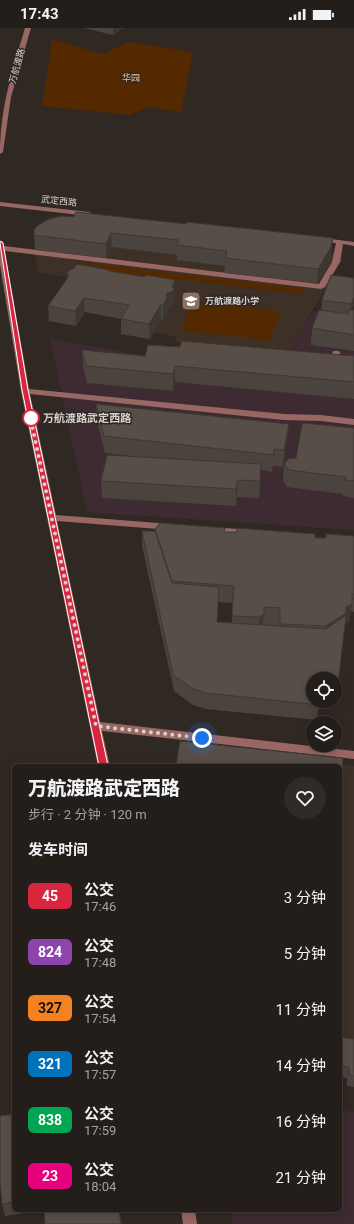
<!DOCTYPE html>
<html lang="zh">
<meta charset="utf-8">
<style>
:root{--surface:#241e1a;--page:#302b27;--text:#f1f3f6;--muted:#a3a2a2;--line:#413c39}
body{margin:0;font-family:Roboto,"Noto Sans SC",sans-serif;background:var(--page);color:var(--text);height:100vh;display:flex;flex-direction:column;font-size:15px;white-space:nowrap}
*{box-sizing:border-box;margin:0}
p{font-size:13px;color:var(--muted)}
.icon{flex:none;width:22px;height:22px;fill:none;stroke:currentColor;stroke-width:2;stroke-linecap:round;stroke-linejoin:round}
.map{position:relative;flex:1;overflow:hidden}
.panel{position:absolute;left:12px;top:736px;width:330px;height:448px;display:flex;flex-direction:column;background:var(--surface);border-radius:6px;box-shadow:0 2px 10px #0003,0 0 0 1px var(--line)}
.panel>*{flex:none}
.badge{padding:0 8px;border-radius:6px;font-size:14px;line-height:26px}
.buttons{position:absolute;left:306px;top:644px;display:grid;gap:8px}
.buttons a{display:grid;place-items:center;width:36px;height:36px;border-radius:50%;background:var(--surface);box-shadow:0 2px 10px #0003,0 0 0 1px var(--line);font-size:20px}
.you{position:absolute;width:20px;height:20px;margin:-10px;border:3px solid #fff;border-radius:50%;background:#1a73e8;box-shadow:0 0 0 6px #1a73e833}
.map>.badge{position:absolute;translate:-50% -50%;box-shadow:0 0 0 2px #fff}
h2{padding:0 16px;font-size:15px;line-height:36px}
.round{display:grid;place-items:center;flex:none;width:42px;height:42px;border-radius:21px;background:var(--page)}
.summary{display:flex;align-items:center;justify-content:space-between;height:68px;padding:0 16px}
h1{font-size:19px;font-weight:800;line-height:30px}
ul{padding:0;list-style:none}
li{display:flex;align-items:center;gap:12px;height:56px;padding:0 16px}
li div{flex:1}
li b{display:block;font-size:15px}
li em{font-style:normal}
li .badge{min-width:44px;font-weight:700;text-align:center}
.status{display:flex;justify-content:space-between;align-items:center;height:28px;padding:0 20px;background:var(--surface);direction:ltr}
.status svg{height:11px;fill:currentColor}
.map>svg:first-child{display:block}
</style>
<div class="status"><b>17:43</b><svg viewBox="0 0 49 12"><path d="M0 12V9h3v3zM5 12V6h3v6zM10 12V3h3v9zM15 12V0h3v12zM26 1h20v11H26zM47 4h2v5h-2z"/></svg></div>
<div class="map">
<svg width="354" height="1196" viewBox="0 0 354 1196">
<rect width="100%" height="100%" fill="#302823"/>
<g fill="#3e2b32">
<path d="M 313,283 L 354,289 L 354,502 L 87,484 L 50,311 L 172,332 L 180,316 L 280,336 Z"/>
<path d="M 340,1082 L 354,1084 L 354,1196 L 233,1196 L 231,1182 L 340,1182 Z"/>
</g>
<g fill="#3d3027">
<path d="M 187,208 L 343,226 L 341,234 L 280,337 L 174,314 L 177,309 L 154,304 L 150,311 L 121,306 L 129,292 L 85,284 L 76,298 L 49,293 L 78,251 L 38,244 L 35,222 Z"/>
<path d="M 342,737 L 354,738 L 354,1011 L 340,1008 L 340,762 Z"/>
</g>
<g fill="#542900">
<path d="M 52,11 L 102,26 L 129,14 L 193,24 L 181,84 L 147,79 L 130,87 L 42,78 Z"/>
<path d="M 77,234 L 305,261 L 301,266 L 74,239 Z"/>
<path d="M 192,272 L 280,283 L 271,313 L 181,302 Z"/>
</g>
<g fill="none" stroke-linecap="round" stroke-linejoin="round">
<g fill="#986663" fill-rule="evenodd">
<path d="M 25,0 L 31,0 L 11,69 L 3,124 L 0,126 C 0,80 12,44 25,0 Z"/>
<path d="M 0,174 L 89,184 L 92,186 L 89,188 L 0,178 Z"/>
<path d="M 331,211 L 354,214 L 354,218 L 343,216 L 340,234 L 325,259 L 321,261 L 5,223 L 29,361 L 284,386 L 321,387 L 354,391 L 354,397 L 321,393 L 284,392 L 30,366 L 56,487 L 171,496 L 176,499 L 171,502 L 57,493 L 100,694 L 354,723 L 354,731 L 102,703 L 110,738 L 98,738 L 21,363 L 0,237 L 0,213 L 3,213 L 4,218 L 319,256 L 332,234 L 336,215 L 331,215 Z"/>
<path d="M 333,323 L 339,323 L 340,325 L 338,331 L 340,334 L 354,335 L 354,339 L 334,338 L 330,331 Z"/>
<path d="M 212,499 L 250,502 L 255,505 L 250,508 L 209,504 L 207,502 Z"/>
<path d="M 181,1182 L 195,1182 L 197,1196 L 183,1196 Z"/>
</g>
</g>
<g fill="#4b433e" fill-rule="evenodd">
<path d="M 84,0 L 123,0 L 113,7 Z"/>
<path d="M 74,189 L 186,196 L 333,210 L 331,225 L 329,236 L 317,255 L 224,245 L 225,238 L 177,232 L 177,227 L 112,219 L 106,230 L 35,222 L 34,207 Z"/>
<path d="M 109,242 L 109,243 L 175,267 L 174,269 L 174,276 L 172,278 L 168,280 L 168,283 L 163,292 L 161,291 L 150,311 L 121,306 L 121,291 L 85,284 L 76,298 L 49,293 L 48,278 L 67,251 L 67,245 Z"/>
<path d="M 331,247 L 354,277 L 352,282 L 354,282 L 354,323 L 311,317 L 312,300 L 321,282 L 322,272 Z"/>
<path d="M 180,319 L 354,328 L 354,371 L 175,354 L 173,363 L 87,355 L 83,339 L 82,322 L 145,328 Z"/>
<path d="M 96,376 L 289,396 L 287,413 L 283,439 L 273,438 L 272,444 L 261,442 L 259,470 L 237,469 L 236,478 L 102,470 L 101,453 L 140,429 L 105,425 L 97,393 Z"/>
<path d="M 354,400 L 354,470 L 343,468 L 343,466 L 287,459 L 283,453 L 284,436 Z"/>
<path d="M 155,501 L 224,504 L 326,510 L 326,506 L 354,508 L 354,584 L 351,583 L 349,594 L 345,596 L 336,671 L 332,677 L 318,682 L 317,692 L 206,681 L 193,677 L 174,663 L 142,518 L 142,503 L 155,503 ZM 218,574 L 233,575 L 232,595 L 217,594 Z"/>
<path d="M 340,1009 L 354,1011 L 354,1059 L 347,1058 L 347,1050 L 340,1049 Z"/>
<path d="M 14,1086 L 14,1182 L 43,1182 L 5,1188 L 2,1176 Z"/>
</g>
<g fill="#3d3732">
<path d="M 114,0 L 123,0 L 113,7 L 113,1 Z"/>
<path d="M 111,205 L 112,219 L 106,230 L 106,216 Z"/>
<path d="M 333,210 L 331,225 L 329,236 L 317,255 L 318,241 Z"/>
<path d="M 175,252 L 175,267 L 174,269 L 174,276 L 172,278 L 168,280 L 168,283 L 163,292 L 163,277 L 166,268 Z"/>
<path d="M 354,269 L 354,277 L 350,289 L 351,276 Z"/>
<path d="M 84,270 L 85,284 L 76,298 L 75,283 Z"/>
<path d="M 161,276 L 161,291 L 150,311 L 149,296 Z"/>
<path d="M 175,338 L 175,354 L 173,363 L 173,346 Z"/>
<path d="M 289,396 L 287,413 L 283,439 L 284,422 Z"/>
<path d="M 237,452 L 237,469 L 236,478 L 236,461 Z"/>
<path d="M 352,576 L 349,594 L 344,596 L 324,616 L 326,598 L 346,579 Z"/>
<path d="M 264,586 L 262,604 L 258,607 L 259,589 Z"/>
<path d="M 338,656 L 336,671 L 332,677 L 318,682 L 319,673 L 335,673 L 335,661 Z"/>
</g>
<g fill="#574e48" stroke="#3d3732">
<path d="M 76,184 L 186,196 L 187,194 L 333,210 L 330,221 L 318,241 L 225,230 L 227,223 L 177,217 L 179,212 L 111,205 L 106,216 L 34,207 L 34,202 L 37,198 L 49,191 L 62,188 L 74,189 Z"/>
<path d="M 77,236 L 109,242 L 109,243 L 145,249 L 146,247 L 175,252 L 172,258 L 174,261 L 172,264 L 167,265 L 166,268 L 168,268 L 163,277 L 161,276 L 149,296 L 121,291 L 129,277 L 84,270 L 75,283 L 48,278 L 69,248 L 67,245 L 69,242 L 73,241 Z"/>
<path d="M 331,247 L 354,250 L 354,269 L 351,276 L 322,272 Z"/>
<path d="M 319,282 L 348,286 L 349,282 L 354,282 L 354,307 L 312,300 Z"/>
<path d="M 182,313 L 354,328 L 354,354 L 175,338 L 173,346 L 86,338 L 82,322 L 145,328 L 148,317 L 180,319 Z"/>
<path d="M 96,376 L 289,396 L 284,422 L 274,421 L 274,427 L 104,408 Z"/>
<path d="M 304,395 L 354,400 L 354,453 L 345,452 L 346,449 L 289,442 L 284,436 L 288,431 L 296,430 L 302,396 Z"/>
<path d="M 107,427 L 261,436 L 260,453 L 237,452 L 236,461 L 101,453 Z"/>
<path d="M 160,495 L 225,500 L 224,504 L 237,504 L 237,500 L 315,506 L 315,510 L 326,510 L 326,506 L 354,508 L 354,566 L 352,566 L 352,576 L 346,579 L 346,585 L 326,598 L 280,596 L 280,580 L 264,579 L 264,586 L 259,589 L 232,588 L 234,558 L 172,553 L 155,501 Z"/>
<path d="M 142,503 L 155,503 L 172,555 L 219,559 L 217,594 L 326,601 L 346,587 L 338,656 L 335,661 L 335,651 L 313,651 L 313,673 L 319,673 L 319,677 L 206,665 L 193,661 L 173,647 Z"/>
<path d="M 180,713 L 343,730 L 340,780 L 340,738 L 176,738 Z"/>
<path d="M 340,1009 L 354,1011 L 354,1048 L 349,1047 L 349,1039 L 340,1038 Z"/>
<path d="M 14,1086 L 14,1174 L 2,1176 L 0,1152 L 0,1088 Z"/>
<path d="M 44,1182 L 119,1182 L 121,1196 L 45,1196 Z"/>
</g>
<path fill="#d7263d" stroke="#fff" d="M 0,213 L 3,215 L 28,362 L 108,738 L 104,741 L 99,738 L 22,362 L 0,215 Z"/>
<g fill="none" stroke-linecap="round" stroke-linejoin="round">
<path stroke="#d7d2cf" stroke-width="4" stroke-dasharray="0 7.2" d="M 31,390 L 30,388 L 96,698 L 202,710"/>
</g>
<defs>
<symbol id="school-square" viewBox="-11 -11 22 22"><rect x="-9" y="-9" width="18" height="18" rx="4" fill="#8d6e63" stroke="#302823"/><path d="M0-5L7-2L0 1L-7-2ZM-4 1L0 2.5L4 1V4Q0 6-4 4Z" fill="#fff"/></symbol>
</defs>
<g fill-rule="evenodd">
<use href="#school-square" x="180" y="262" width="22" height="22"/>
</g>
<circle fill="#fff" stroke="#d7263d" stroke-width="2" cx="31" cy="390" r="8"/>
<g text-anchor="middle" stroke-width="3" stroke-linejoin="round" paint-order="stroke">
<g font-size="9" fill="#d7d2cf" stroke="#302823">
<text transform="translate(17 38) rotate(-74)" y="3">万航渡路</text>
<text transform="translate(59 173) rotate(6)" y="3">武定西路</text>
</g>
<g font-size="9" fill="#f8bb8e" stroke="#302823">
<text x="131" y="53">华园</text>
</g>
<g font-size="9" font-weight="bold" fill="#d7d2cf" stroke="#302823" text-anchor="start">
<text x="205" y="276">万航渡路小学</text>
</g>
<g font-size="11" font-weight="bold" fill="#d7d2cf" stroke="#302823" text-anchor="start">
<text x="43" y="394">万航渡路武定西路</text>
</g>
</g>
</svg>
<div class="buttons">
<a><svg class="icon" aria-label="locate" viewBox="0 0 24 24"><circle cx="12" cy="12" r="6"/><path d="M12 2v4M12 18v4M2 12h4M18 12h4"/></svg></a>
<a><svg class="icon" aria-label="layers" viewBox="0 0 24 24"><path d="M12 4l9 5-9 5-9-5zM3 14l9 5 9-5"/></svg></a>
</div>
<div class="you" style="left:202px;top:710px"></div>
<section class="panel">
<div class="summary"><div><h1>万航渡路武定西路</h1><p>步行 · 2 分钟 · 120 m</p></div><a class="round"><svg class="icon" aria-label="heart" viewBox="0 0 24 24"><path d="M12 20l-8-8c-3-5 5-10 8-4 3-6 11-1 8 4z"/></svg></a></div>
<h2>发车时间</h2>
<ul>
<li><span class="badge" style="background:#d7263d;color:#fff">45</span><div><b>公交</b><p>17:46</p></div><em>3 分钟</em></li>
<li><span class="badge" style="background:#8e44ad;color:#fff">824</span><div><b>公交</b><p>17:48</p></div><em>5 分钟</em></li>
<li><span class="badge" style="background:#f58220;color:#111">327</span><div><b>公交</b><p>17:54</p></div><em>11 分钟</em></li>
<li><span class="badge" style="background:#0072bc;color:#fff">321</span><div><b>公交</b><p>17:57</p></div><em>14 分钟</em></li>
<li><span class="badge" style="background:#00a651;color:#fff">838</span><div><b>公交</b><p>17:59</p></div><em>16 分钟</em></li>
<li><span class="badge" style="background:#e6007e;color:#fff">23</span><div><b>公交</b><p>18:04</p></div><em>21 分钟</em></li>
</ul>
</section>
</div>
